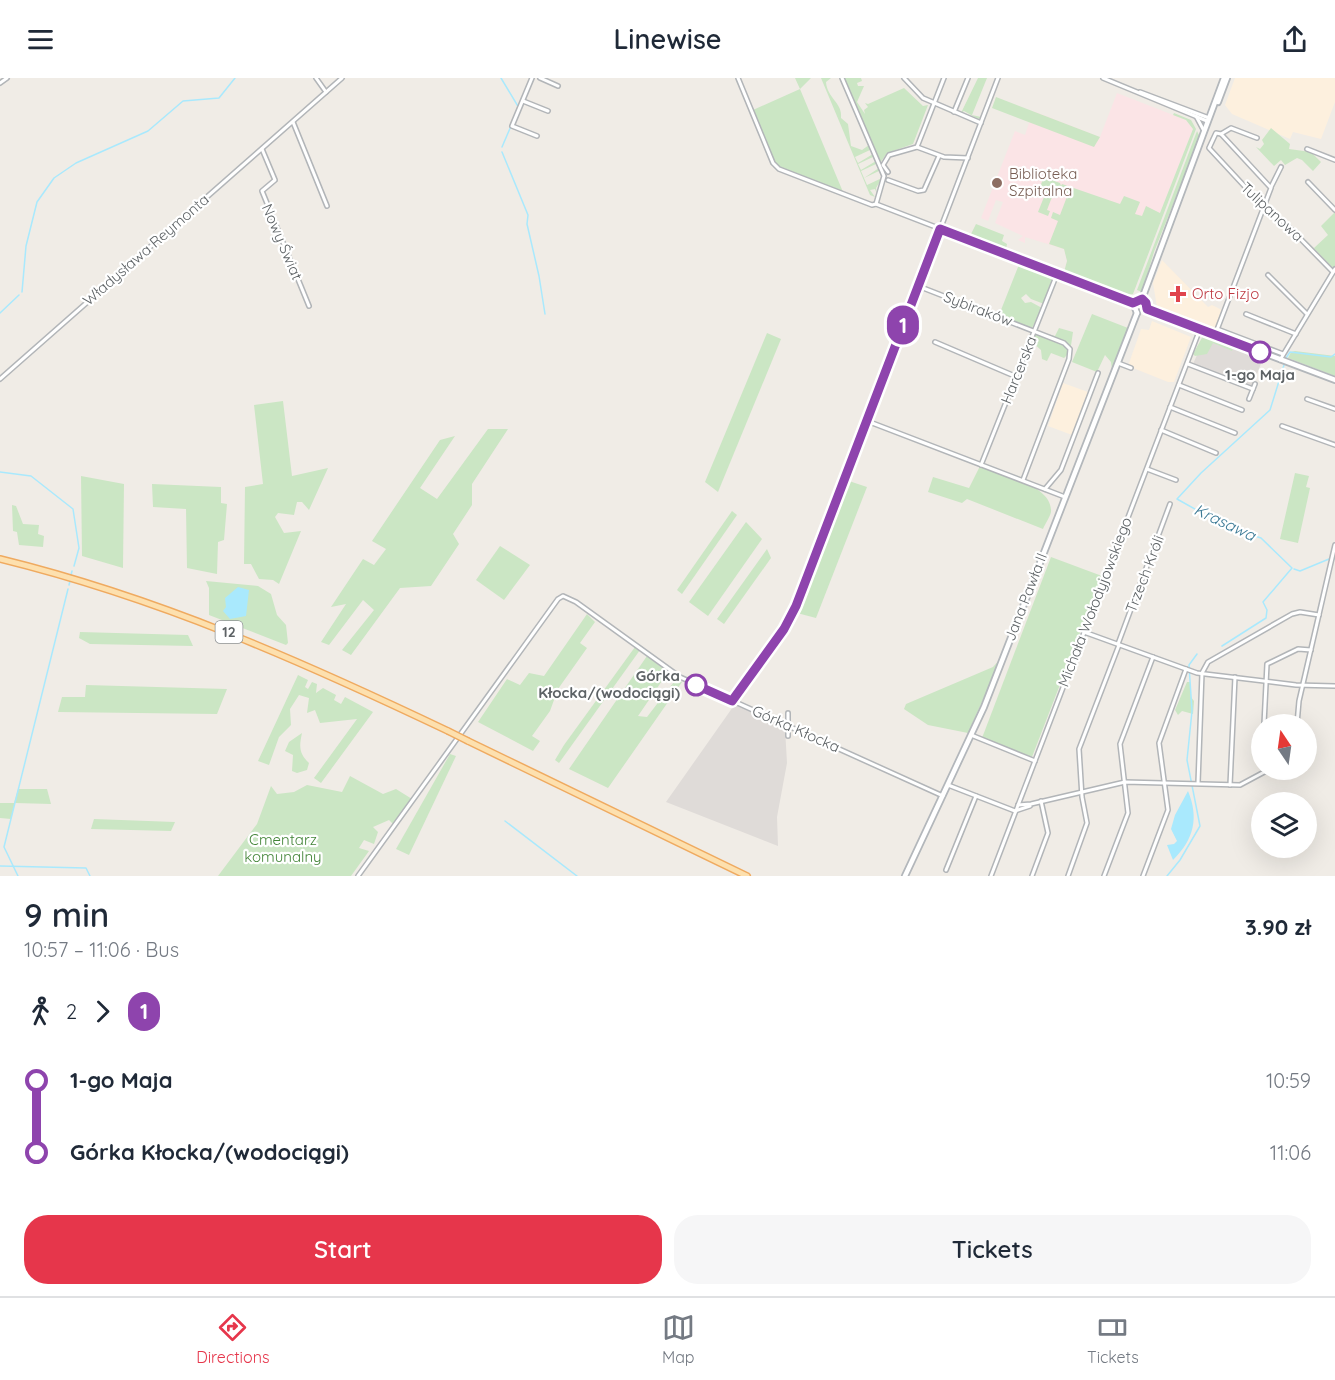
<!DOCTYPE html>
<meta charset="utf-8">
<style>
:root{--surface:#fff;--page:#f6f6f7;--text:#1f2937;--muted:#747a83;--line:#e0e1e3;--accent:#e6364b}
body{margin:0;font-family:Quicksand,sans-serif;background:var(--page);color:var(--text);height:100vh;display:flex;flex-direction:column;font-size:22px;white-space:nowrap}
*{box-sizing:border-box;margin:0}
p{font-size:20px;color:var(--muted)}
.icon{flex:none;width:33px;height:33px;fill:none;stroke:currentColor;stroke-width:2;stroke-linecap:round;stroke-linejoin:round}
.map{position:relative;height:798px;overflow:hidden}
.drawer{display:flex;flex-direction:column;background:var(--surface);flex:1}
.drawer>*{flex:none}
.badge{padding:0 12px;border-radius:20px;font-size:21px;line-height:39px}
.needle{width:39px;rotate:347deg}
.fabs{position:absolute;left:1251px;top:636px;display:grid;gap:12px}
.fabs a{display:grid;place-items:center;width:66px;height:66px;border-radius:50%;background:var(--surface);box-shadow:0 6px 24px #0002;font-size:30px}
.map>.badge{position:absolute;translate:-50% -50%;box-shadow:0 0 0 3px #fff}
.legs{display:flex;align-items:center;gap:9px;height:66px;padding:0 24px;font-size:20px}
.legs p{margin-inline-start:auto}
.head{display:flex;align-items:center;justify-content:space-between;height:102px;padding:0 24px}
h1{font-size:33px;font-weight:600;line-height:45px}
.button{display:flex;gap:12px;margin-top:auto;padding:12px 24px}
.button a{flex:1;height:69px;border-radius:24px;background:var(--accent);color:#fff;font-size:24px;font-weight:600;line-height:69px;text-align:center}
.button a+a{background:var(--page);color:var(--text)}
ul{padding:0 24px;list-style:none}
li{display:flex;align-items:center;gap:21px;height:72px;font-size:22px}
li i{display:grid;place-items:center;width:9px;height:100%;margin:0 8px;background:currentColor}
li i::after{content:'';width:15px;height:15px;margin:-8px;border:4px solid;border-radius:50%;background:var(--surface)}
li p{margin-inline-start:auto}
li:first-child i{background:linear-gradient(#0000 50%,currentColor 0)}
li:last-child i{background:linear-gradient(currentColor 50%,#0000 0)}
header{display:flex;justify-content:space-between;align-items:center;height:78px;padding:0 24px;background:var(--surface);font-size:27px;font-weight:600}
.menu{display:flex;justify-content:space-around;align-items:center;height:84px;border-top:2px solid var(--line);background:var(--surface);font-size:16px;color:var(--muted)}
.menu a{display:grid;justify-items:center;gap:3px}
.menu .current{color:var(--accent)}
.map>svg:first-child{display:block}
</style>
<header><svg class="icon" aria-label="menu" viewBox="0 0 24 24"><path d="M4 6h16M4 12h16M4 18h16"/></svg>Linewise<svg class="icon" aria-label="share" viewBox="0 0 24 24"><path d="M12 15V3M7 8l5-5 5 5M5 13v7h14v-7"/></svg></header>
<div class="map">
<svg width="1335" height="798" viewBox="0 0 1335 798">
<rect width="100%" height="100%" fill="#f0ece6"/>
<g fill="#fdf0de">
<path d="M 1235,0 L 1335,0 L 1335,24 L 1321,61 L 1293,54 L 1290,61 L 1232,36 L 1225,27 Z"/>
<path d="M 1162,182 L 1208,229 L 1212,227 L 1222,232 L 1215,250 L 1157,229 L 1153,205 Z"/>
<path d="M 1152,243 L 1191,259 L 1174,304 L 1168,304 L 1128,288 L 1141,251 L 1149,252 Z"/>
<path d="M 1063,305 L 1088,314 L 1072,357 L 1048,348 Z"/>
</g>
<g fill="#dfdbd8">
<path d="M 1206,257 L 1249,274 L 1248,278 L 1262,283 L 1252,309 L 1193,286 Z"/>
<path d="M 735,626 L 785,650 L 787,685 L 777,739 L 778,768 L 666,724 Z"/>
</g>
<path fill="#fbe4e6" d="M 1117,15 L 1186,42 L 1193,51 L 1130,212 L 1064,194 L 1067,183 L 1064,171 L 1025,159 L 1025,165 L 1018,162 L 1023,158 L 995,145 L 1003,124 L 996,122 L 988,143 L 981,140 L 1015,53 L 1025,57 L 1033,33 L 1100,59 Z"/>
<g fill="#cbe6c4">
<path d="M 795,0 L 811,0 L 800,11 L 843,114 L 776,87 L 753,32 L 800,11 Z"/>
<path d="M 821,0 L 831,0 L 826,4 C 827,20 843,25 841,40 L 848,46 L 851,68 L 862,72 L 869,67 L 871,73 L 870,72 L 855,79 L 858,85 L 873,76 L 874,81 L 873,79 L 858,86 L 861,92 L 876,83 L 877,88 L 876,86 L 861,93 L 864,100 L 879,90 L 880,95 L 879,93 L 864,100 L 867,107 L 882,100 L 876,110 L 877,116 L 875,111 L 870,112 L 875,119 L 870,117 Z"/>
<path d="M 844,0 L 861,0 L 862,3 L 857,5 L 858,8 L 864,8 L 857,24 L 865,36 L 864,32 L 868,29 L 865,25 L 868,26 L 904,10 L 923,28 L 928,27 L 913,66 L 887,75 L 880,85 Z"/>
<path d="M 978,0 L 987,0 L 972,37 L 981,39 L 978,41 L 964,33 L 961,35 Z"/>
<path d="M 996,19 L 1100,59 L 1094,69 L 992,30 Z"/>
<path d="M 1174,35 L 1191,42 L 1196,51 L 1133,216 L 1126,217 L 1064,194 L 1067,183 L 1064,171 L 1049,166 L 1058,143 L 1051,140 L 1053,134 L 1060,137 L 1068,116 L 1055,111 L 1047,132 L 1050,133 L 1048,138 L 1038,134 L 1046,114 L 1039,111 L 1044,99 L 1060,105 L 1061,108 L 1062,106 L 1120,126 L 1124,118 L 1140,124 L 1135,136 L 1142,138 L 1146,128 L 1160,135 L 1193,51 L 1186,42 L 1173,37 Z"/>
<path d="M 1271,50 L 1290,66 L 1289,71 L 1311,74 L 1321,84 L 1313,93 L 1302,82 L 1297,80 L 1285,87 L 1281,82 L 1274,88 L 1256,69 L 1260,71 L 1264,66 L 1262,62 Z"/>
<path d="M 1197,53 L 1200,59 L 1154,174 L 1142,214 L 1137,212 Z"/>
<path d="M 1335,134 L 1335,188 L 1333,190 L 1302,158 L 1314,170 L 1328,157 L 1321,148 Z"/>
<path d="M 976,146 L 1004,157 L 1002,163 L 1007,166 L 1006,171 L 970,158 Z"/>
<path d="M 1020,184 L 1054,198 L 1044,226 L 1031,221 L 1026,216 L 1021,220 L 1025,225 L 1031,224 L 1042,230 L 1032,250 L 999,237 Z"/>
<path d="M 1092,236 L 1128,250 L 1112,292 L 1111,284 L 1105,277 L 1097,294 L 1072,284 Z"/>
<path d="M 1059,250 L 1073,254 L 1070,274 L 1064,280 L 1051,275 L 1047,283 L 1042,281 L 1041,272 L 1031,263 L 1035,253 L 1055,258 Z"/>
<path d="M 767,255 L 781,261 L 718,414 L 705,404 Z"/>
<path d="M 1204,256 L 1233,268 L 1232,273 L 1213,265 L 1207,276 L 1195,278 L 1193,276 Z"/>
<path d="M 1295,273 L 1335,278 L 1335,298 L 1288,280 L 1291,274 Z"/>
<path d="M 283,323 L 292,398 L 328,390 L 309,432 L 302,424 L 297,424 L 294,437 L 278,435 L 275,439 L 284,455 L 301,453 L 279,506 L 273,502 L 259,501 L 251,486 L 244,486 L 245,409 L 263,406 L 254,327 Z"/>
<path d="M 488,351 L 508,351 L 472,406 L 472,427 L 453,456 L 459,466 L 431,508 L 400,510 L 351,577 L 342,572 L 374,532 L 363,522 L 329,567 L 321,564 L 346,526 L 331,529 L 363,481 L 374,487 L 386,471 L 372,463 L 440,362 L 455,358 L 420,410 L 437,421 Z"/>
<path d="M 980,388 C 1000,396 1053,407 1051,434 C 1050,439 1045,446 1043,451 L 967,421 L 962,425 L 928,414 L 933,399 L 969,410 Z"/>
<path d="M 1295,395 L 1309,398 L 1306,409 L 1310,410 L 1298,465 L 1280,461 Z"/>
<path d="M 81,398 L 124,406 L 123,490 L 82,478 Z"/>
<path d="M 846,402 L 867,409 L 816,540 L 797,535 L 797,529 Z"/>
<path d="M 152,406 L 221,409 L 221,425 L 227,426 L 224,462 L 218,464 L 217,496 L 187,490 L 186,431 L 153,429 Z"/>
<path d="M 12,427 L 16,428 L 23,446 L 39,447 L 38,456 L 44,458 L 43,469 L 19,467 L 17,454 L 13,453 Z"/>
<path d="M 732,433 L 737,437 L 682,516 L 677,512 Z"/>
<path d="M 746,444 L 762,461 L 708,538 L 689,524 Z"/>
<path d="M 500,468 L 530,487 L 504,522 L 476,502 Z"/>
<path d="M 767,471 L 771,480 L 724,546 L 717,541 Z"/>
<path d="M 1051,479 L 1102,498 L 1032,679 L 982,660 Z"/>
<path d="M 206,503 L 258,508 L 271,516 L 277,537 L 286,547 L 288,565 L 286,567 L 209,537 L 209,510 Z"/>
<path d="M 587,536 L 595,544 L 580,565 L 587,570 L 558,611 L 550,633 L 532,658 L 540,663 L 533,673 L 478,644 L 507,601 L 520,607 L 529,595 L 544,598 Z"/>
<path d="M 80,554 L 188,557 L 193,568 L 90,566 L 79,560 Z"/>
<path d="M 635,569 L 640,572 L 559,685 L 555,682 L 564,667 Z"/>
<path d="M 647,578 L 668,594 L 638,638 L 647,639 L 677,600 L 682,604 L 608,710 L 569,691 Z"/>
<path d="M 1002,579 L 968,655 L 928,647 L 904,631 L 906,626 L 993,589 Z"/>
<path d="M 298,597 L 308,602 L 305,609 L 308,611 L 312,604 L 317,606 L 316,615 L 323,610 L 336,617 L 334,622 L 341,626 L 345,619 L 373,634 L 321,705 L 314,700 L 357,641 L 320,645 L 315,632 L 307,635 L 309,620 L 299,617 L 290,631 L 291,647 L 279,659 L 269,687 L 258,683 Z"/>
<path d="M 1187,604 L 1190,604 L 1191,619 L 1194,623 L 1193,636 L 1182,633 L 1178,637 L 1175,632 Z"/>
<path d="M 86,607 L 227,611 L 217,636 L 58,634 L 62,619 L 85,619 Z"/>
<path d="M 302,655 C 299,669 299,675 309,685 L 307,692 L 297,695 L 292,693 L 293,677 L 285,673 L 289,664 Z"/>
<path d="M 450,676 L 456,678 L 409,777 L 396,771 Z"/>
<path d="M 350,698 L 383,716 L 396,711 L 412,721 L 393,746 L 389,742 L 373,749 L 378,754 L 374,766 L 364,762 L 359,770 L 369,773 L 351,798 L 218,798 L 257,746 L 271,708 L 277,716 L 294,714 L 307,707 L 342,714 Z"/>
<path d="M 18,711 L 47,711 L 51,726 L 15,725 L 11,741 L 0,740 L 0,725 L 14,725 Z"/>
<path d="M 94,741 L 175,744 L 171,753 L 91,751 Z"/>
</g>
<g fill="#a9e9fd">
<path d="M 238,509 L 249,512 L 246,538 L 230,541 L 223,533 L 226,529 L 225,520 Z"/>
<path d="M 1188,713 C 1199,740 1194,761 1173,782 L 1167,767 L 1174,766 L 1177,763 L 1171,751 L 1175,737 Z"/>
</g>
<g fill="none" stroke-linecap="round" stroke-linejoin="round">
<g stroke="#a9e9fd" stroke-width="1.5">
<path d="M 501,0 L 519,30"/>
<path d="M 502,69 L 511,48"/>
<path d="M 502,74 L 528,137 L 527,146 L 539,198 L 545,236"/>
<path d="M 22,214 L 26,168 L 37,124 L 54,100 L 76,85 L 148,53 L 183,23 L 219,20 L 235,0"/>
<path d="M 0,235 L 19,217"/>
<path d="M 1286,280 L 1290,274 L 1331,279 L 1335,276"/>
<path d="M 0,394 L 31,398 L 73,431 L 79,470 L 74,488"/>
<path d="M 1334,481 L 1335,481"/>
<path d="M 1294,491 L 1300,493 L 1329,481"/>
<path d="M 71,497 L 72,493"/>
<path d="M 69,507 L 70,503"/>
<path d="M 1222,568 L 1266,540 L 1267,532 L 1263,524 L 1292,490 L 1261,460 L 1227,449 L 1177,421 L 1201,395 L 1270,332 L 1284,287"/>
<path d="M 505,743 L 577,798"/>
<path d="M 0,788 L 86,790 L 90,798"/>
<path d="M 18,798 L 4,769 L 68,511"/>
<path d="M 1167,798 L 1180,782 L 1200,748 L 1187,682 L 1192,633 L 1189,587 L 1197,576"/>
</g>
<defs>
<g id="minor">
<path d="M 316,0 L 326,14"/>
<path d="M 532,0 L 512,48 L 537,58"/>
<path d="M 540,0 L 558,8"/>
<path d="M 738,0 L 773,85 L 779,91 L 872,127 L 876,126 L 1133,225"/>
<path d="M 842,0 L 884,98 L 876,126"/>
<path d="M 904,0 L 923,20 L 981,45"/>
<path d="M 1103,0 L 1207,43"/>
<path d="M 0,5 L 7,0"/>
<path d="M 1140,14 L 1209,40"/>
<path d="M 523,23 L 548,33"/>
<path d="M 954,34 L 968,0"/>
<path d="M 1196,38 L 1204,53"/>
<path d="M 293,44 L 327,128"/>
<path d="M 1257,60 L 1231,50 L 1221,56 L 1216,55 L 1209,70 L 1261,126 L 1288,148 L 1333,194"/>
<path d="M 917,69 L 944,0"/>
<path d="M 262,71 L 275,102 L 262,113 L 309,228"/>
<path d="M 1307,71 L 1335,82"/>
<path d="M 888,94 L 883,87 L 889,77 L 917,69 L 944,79 L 968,80"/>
<path d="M 888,102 L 918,113 L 924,112 L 939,78"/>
<path d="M 1308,104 L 1335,132"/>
<path d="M 1271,109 L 1281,89"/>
<path d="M 1268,197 L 1307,236"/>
<path d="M 918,208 L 1064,265 L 1070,271 L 1069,281 L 1023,402"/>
<path d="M 1246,236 L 1296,256"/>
<path d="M 1217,251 L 1283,276"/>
<path d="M 1215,257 L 1271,110 L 1221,56"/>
<path d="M 935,264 L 1017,299"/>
<path d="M 1280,282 L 1335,191"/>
<path d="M 1118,285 L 1131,290"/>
<path d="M 1188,286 L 1253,311"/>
<path d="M 0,301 L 342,0"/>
<path d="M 1179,307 L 1242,332"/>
<path d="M 1249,321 L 1255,306"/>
<path d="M 1307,321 L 1335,331"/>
<path d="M 1170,329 L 1235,355"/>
<path d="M 867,343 L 1065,419"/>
<path d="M 1282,348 L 1335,367"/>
<path d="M 1161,352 L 1216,375"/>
<path d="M 981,387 L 1057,196"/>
<path d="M 1147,391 L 1176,402"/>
<path d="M 1045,411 L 1061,392 L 1098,295"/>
<path d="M 1084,554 L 1197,595 L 1296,607 L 1335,608"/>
<path d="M 1118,566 L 1170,426"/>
<path d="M 732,623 L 784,551 L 796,528 L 998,0"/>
<path d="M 788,635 L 788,658"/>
<path d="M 1264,646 L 1267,586 L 1298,571 L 1311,572"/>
<path d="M 1297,646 L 1299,623 L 1335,467"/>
<path d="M 971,657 L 1035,683"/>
<path d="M 1198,705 L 1202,595 L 1208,584 L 1292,536 L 1300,534 L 1319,537"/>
<path d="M 948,707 L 1015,733 L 1030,728"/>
<path d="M 1230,707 L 1235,599"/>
<path d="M 1018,727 L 1031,726 L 1125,704 L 1240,707 L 1268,692"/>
<path d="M 946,792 L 976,718"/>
<path d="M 358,798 L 558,521 L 563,518 L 576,524 L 680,599 L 943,718"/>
<path d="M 991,798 L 1200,251"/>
<path d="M 1032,798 L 1048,755 L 1041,723"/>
<path d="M 1068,798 L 1087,745 L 1082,719 L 1079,671 L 1119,567"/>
<path d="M 1104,798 L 1128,735 L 1120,666 L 1153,579"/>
<path d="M 1143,798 L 1168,732 L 1159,665 L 1186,591"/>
</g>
<g id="secondary">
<path d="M 1218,24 L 1227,0"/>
<path d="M 1142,221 L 1224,0"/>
<path d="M 1147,231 L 1335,302"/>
<path d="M 1137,235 L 1133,225 L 1142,221"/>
<path d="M 905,798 L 984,629 L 1137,235"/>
</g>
<g id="primary">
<path d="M 0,481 C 159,520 301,583 448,653"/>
<path d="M 468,663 L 747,798"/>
</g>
</defs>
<use href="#minor" stroke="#b2b5b8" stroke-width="6"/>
<use href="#secondary" stroke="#b3b7bb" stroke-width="8"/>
<use href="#primary" stroke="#efaa60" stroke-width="8"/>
<use href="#minor" stroke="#fff" stroke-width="3"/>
<use href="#secondary" stroke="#fff" stroke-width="4.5"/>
<use href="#primary" stroke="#fde0ae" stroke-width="5"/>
<defs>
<path id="primary-bridge" d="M 448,653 L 468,663"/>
</defs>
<use href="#primary-bridge" stroke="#efaa60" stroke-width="8" stroke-linecap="butt"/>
<use href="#primary-bridge" stroke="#fde0ae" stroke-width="5"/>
</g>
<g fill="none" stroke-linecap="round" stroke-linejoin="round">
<defs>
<path id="line-1" d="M 696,607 L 732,623 L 784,551 L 796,528 L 940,151 L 1133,225 L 1142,221 L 1146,225 L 1147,231 L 1260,274"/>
</defs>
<use href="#line-1" stroke="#fff" stroke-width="14"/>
<use href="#line-1" stroke="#8e44ad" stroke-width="9"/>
</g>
<circle fill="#8d6e63" stroke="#fff" stroke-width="2" cx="997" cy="105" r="6"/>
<path fill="#e0444e" stroke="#fff" stroke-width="2" d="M1175 207h6v6h6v6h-6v6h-6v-6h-6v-6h6z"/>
<g fill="#fff" stroke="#8e44ad" stroke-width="3">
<circle cx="1260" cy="274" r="10"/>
<circle cx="696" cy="607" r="10"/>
</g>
<g text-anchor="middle" stroke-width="4.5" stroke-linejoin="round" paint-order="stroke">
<rect fill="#fff" stroke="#8e9294" stroke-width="1.5" x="215.5" y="543" width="27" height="22" rx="4.5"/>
<g font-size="14" font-weight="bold" fill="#5e6366">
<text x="229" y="559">12</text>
</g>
<g font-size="15" fill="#785e54" stroke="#fff" text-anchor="start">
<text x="1009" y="101">Biblioteka<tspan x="1009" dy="17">Szpitalna</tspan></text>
</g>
<g font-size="15" fill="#5e6366" stroke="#fff">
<text transform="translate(1272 134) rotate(43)" y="5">Tulipanowa</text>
<text transform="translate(282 164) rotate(67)" y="5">Nowy Świat</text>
<text transform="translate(146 172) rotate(-41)" y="5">Władysława Reymonta</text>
<text transform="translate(978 231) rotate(21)" y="5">Sybiraków</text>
<text transform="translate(1019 292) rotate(-68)" y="5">Harcerska</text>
<text transform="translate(1145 496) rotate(-69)" y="5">Trzech Króli</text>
<text transform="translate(1026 519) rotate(-69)" y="5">Jana Pawła II</text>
<text transform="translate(1095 524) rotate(-69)" y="5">Michała Wołodyjowskiego</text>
<text transform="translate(796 651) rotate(24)" y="5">Górka Kłocka</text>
</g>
<g font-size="15" fill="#be3a42" stroke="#fff" text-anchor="start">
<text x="1192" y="221">Orto Fizjo</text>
</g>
<g font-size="15" font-weight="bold" fill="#5e6366" stroke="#fff">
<text x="1260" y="302">1-go Maja</text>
<text x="680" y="603" text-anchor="end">Górka<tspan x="680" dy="17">Kłocka/(wodociągi)</tspan></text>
</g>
<g font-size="15" fill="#428437" stroke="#fff">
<text x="283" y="767">Cmentarz<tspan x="283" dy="17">komunalny</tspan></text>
</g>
<g font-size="16" font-style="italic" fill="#3c7a96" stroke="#fff">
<text transform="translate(1225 444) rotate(25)" y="6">Krasawa</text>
</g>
</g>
</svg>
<div class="fabs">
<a><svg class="needle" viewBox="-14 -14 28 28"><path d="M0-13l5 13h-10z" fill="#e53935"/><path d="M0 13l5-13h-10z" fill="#747a83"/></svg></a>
<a><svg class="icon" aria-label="layers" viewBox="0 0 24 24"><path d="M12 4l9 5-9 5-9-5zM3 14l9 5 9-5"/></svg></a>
</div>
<b class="badge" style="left:903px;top:247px;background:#8e44ad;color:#fff">1</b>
</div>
<section class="drawer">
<div class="head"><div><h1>9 min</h1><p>10:57 – 11:06 · Bus</p></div><b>3.90 zł</b></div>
<div class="legs"><svg class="icon" aria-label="walk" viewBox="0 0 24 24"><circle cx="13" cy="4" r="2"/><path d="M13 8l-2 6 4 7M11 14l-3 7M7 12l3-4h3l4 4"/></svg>2<svg class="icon" aria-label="forward" viewBox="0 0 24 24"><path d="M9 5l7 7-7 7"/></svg><b class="badge" style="background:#8e44ad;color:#fff">1</b></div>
<ul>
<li><i style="color:#8e44ad"></i><b>1-go Maja</b><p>10:59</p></li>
<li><i style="color:#8e44ad"></i><b>Górka Kłocka/(wodociągi)</b><p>11:06</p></li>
</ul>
<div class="button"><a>Start</a><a>Tickets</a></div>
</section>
<nav class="menu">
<a class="current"><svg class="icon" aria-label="directions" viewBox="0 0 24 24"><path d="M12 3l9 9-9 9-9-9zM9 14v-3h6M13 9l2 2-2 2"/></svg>Directions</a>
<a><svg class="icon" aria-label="map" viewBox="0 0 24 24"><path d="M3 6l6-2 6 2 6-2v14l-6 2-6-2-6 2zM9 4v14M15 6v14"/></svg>Map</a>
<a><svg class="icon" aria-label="tickets" viewBox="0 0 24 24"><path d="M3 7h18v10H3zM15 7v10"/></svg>Tickets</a>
</nav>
